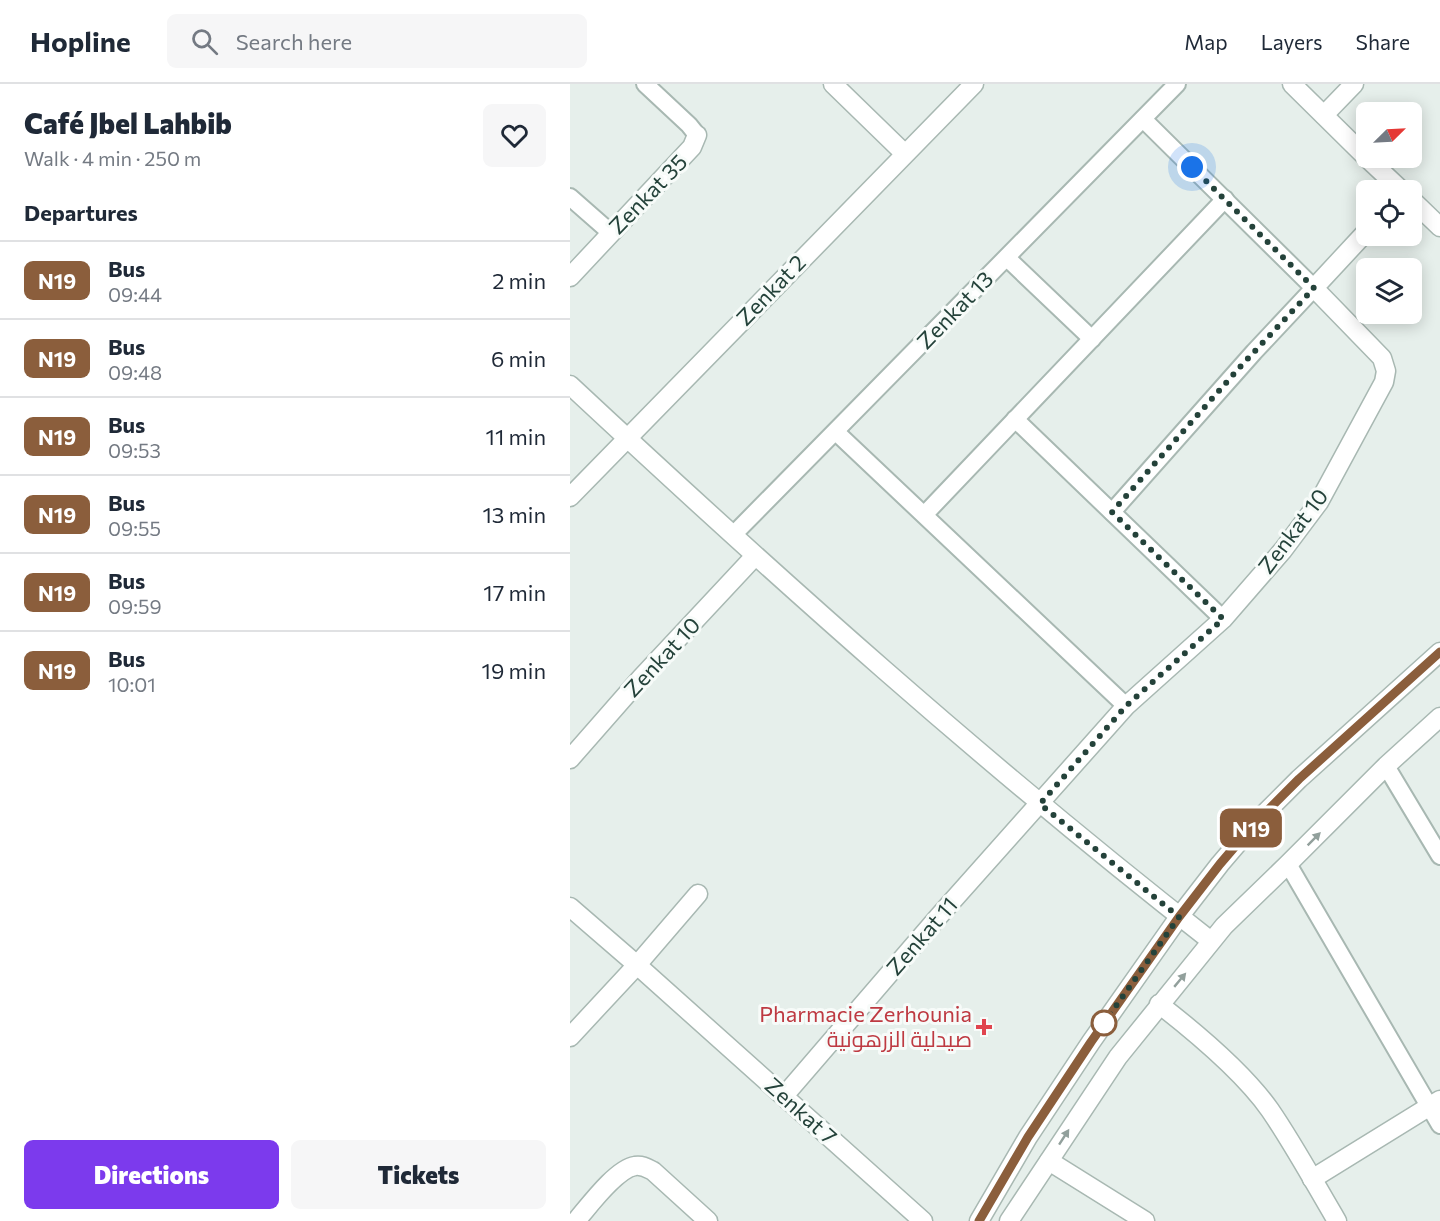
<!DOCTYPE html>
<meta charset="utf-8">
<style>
:root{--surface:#fff;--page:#f6f6f7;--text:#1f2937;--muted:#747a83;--line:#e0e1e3;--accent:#7c3aed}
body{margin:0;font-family:Commissioner,Cairo,sans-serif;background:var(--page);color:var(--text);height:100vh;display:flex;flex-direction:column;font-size:22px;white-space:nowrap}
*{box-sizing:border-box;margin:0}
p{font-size:20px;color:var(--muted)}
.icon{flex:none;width:33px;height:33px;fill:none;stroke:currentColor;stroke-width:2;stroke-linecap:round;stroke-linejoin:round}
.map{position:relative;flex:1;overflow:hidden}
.details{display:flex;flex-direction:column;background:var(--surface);width:570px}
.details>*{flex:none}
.badge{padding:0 12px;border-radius:9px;font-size:21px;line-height:39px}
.needle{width:39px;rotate:66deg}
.fabs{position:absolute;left:786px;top:18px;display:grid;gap:12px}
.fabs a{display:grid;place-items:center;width:66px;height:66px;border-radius:9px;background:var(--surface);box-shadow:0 3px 15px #0003;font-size:30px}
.you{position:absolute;width:30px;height:30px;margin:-15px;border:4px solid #fff;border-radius:50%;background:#1a73e8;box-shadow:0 0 0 9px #1a73e833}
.map>.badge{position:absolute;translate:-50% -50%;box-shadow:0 0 0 3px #fff}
h2{padding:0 24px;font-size:22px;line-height:54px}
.round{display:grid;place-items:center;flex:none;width:63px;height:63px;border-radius:9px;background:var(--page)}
.headline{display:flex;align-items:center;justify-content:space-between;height:102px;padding:0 24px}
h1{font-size:28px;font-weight:800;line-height:45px}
.primary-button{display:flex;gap:12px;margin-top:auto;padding:12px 24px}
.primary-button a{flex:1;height:69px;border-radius:9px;background:var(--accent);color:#fff;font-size:24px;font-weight:800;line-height:69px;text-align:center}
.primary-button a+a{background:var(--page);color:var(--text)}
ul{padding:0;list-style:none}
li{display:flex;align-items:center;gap:18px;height:78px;padding:0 24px;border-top:2px solid var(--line)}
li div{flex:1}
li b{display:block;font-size:22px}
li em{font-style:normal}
li .badge{min-width:66px;font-weight:700;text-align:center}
header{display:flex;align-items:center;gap:36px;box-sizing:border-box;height:84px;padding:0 30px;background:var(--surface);border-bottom:2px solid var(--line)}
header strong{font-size:28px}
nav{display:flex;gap:33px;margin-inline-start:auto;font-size:21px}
.search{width:420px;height:54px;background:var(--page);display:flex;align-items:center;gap:15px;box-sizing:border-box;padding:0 21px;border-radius:9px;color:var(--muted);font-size:22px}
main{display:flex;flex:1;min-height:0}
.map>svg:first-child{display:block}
</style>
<header>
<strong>Hopline</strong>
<div class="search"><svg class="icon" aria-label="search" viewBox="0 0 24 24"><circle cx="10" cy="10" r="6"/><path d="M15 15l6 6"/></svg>Search here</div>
<nav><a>Map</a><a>Layers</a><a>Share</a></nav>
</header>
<main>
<section class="details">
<div class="headline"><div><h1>Café Jbel Lahbib</h1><p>Walk · 4 min · 250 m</p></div><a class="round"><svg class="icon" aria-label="heart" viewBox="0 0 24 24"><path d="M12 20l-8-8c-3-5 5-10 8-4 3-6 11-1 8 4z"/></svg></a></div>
<h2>Departures</h2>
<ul>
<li><span class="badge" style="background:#8b5e3c;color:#fff">N19</span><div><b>Bus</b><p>09:44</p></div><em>2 min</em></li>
<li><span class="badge" style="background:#8b5e3c;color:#fff">N19</span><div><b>Bus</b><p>09:48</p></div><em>6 min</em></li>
<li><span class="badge" style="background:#8b5e3c;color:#fff">N19</span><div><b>Bus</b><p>09:53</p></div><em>11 min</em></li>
<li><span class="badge" style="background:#8b5e3c;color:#fff">N19</span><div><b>Bus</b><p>09:55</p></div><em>13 min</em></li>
<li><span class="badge" style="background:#8b5e3c;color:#fff">N19</span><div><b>Bus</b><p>09:59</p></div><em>17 min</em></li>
<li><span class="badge" style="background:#8b5e3c;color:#fff">N19</span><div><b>Bus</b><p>10:01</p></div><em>19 min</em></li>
</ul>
<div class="primary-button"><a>Directions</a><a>Tickets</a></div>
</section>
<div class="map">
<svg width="870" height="1137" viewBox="0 0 870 1137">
<rect width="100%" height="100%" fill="#e6efeb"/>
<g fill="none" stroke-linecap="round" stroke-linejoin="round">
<defs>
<g id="service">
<path d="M 75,0 L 119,41 L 127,51"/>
<path d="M 0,113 L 41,149"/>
<path d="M 437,174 L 522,255"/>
<path d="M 445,335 L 653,535"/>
<path d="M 266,348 L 556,622"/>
<path d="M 542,428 L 684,268 L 744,204 L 573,35"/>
<path d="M 355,430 L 655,115"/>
<path d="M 163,451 L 607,0"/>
<path d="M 816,682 L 870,772"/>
<path d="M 718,780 L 870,1041"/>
</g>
<g id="minor">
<path d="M 263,0 L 334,69"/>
<path d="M 722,0 L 796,73"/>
<path d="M 754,31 L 784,0"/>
<path d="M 797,74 L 831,106"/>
<path d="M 842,116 L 870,143"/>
<path d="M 0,193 L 122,63 L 127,51"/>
<path d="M 0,301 C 207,494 418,683 641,857"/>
<path d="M 0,413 L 404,0"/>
<path d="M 0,675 L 71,594 L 185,472"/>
<path d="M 0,823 L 67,881 L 353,1137"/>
<path d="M 589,920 C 625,948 674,989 700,1026 C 724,1061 745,1100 767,1137"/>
<path d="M 0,953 L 67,881 L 128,810"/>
<path d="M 214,1012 L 369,832 L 556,622 L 653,535 L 713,466 L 749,418 L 814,298 L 816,287 L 812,274 L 744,204 L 796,148"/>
<path d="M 479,1077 L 575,1137"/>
<path d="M 742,1095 L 870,1016"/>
<path d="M 6,1137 C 19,1122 46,1085 65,1082 C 73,1081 77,1084 83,1087 L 138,1137"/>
</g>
<g id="tertiary">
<path d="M 409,1137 L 458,1053 L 521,958 L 609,833 L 650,780 L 686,738 L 729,695 L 870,568"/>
<path d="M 439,1137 L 548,973 L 654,842 L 718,780 L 816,682 L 870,633"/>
</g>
</defs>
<use href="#service" stroke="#a8b8b2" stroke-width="20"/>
<use href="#minor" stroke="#a8b8b2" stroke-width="21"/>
<use href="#tertiary" stroke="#a8b8b2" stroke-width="21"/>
<use href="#service" stroke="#fff" stroke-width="16"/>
<use href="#minor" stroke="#fff" stroke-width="18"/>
<use href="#tertiary" stroke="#fff" stroke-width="18"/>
</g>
<defs><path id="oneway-solid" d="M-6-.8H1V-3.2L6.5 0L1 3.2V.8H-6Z" transform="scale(1.5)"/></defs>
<g fill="#92a09c">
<use href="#oneway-solid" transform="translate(744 755) rotate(-45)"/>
<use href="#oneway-solid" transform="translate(610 896) rotate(-50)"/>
<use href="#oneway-solid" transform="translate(494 1053) rotate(-57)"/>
</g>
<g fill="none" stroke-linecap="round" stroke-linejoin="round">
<defs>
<path id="line" d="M 409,1137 L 458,1053 L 521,958 L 609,833 L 650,780 L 686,738 L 729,695 L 870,568"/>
</defs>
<use href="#line" stroke="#fff" stroke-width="14"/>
<use href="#line" stroke="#8b5e3c" stroke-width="9"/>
<path stroke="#24423a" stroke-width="6" stroke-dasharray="0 10.8" d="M 534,939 L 609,833 L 470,720 L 556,622 L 653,535 L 542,428 L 670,283 L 744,204 L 622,83"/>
</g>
<circle fill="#fff" stroke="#8b5e3c" stroke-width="3" cx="534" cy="939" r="12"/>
<path fill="#e0444e" stroke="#f7fbf9" stroke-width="2" d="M411 934h6v6h6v6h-6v6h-6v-6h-6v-6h6z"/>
<g text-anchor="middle" stroke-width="6" stroke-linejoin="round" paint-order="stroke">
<g font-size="22" fill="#24423a" stroke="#f7fbf9">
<text transform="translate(78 110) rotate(-46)" y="8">Zenkat 35</text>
<text transform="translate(201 206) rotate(-46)" y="8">Zenkat 2</text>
<text transform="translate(385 226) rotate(-46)" y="8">Zenkat 13</text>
<text transform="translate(723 447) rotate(-53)" y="8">Zenkat 10</text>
<text transform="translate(92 573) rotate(-47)" y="8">Zenkat 10</text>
<text transform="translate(352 852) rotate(-49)" y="8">Zenkat 11</text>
<text transform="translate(231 1027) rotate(42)" y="8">Zenkat 7</text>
</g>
<g font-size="22" fill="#be3a42" stroke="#f7fbf9" text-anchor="end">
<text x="402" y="938">Pharmacie Zerhounia<tspan x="402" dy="25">صيدلية الزرهونية</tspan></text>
</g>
</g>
</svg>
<div class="fabs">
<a><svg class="needle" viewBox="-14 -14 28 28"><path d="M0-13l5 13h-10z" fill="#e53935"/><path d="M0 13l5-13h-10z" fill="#747a83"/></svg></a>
<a><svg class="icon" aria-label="locate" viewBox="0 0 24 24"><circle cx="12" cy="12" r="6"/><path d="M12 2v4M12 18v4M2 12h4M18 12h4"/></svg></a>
<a><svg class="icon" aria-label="layers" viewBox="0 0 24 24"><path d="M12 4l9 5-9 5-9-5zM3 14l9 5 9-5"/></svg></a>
</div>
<div class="you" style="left:622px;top:83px"></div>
<b class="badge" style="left:681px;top:744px;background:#8b5e3c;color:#fff">N19</b>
</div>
</main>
